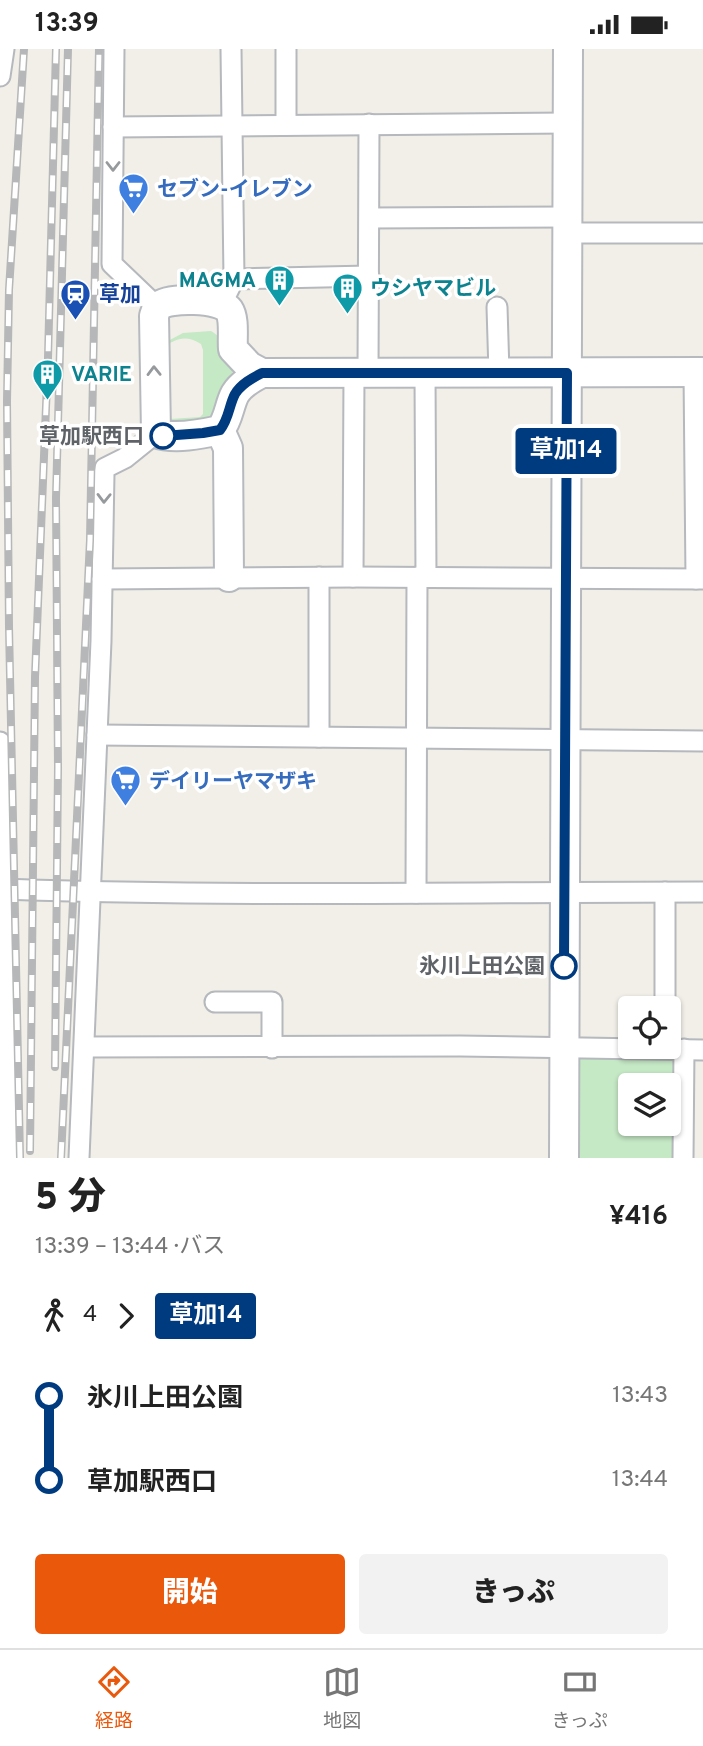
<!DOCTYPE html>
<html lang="ja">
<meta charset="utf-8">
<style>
:root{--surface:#fff;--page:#f2f2f2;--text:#222;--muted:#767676;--line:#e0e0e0;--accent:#ea580c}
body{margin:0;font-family:Overpass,"Noto Sans JP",sans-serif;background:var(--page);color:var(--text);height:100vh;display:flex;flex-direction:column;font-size:26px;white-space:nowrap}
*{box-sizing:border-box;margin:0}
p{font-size:23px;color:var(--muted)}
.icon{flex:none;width:38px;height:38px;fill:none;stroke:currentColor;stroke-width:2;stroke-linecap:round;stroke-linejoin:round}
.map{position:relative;height:1109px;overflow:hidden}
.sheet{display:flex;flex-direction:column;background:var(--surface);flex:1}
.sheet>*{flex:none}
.badge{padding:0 14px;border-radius:5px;font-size:24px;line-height:46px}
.fabs{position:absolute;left:618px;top:947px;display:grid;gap:14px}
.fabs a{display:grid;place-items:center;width:63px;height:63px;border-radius:7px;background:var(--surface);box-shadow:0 2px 5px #0004;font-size:35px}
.map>.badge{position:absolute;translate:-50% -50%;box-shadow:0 0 0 4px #fff}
.legs{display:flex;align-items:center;gap:10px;height:77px;padding:0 35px;font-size:23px}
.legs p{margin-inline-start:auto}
.headline{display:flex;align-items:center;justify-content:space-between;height:119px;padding:0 35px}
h1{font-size:38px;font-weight:800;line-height:52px}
.primary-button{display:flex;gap:14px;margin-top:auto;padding:14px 35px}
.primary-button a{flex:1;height:80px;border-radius:7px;background:var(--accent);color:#fff;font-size:28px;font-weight:800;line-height:80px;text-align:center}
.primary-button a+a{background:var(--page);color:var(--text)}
ul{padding:0 35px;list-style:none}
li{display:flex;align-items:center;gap:24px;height:84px;font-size:26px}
li i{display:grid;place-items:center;width:10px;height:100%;margin:0 9px;background:currentColor}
li i::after{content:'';width:18px;height:18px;margin:-9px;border:5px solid;border-radius:50%;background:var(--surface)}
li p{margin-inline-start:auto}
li:first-child i{background:linear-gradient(#0000 50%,currentColor 0)}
li:last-child i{background:linear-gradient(currentColor 50%,#0000 0)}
.status{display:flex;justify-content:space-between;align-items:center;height:49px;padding:0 35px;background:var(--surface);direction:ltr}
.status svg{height:19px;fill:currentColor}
.tabs{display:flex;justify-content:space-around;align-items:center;height:98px;border-top:2px solid var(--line);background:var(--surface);font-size:19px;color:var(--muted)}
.tabs a{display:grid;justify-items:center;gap:4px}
.tabs .active{color:var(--accent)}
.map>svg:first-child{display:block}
</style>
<div class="status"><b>13:39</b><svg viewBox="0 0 49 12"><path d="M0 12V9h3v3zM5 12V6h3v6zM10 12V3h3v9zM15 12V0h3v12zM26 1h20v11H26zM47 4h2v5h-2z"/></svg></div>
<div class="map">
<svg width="703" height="1109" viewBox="0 0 703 1109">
<rect width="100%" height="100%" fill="#f1efe8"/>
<g fill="#c5e8c5" fill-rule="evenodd">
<path d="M 211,282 C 226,290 235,314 232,331 C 230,342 220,355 215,366 C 202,375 186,373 170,374 L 170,370 L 200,368 L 203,365 L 203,301 L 201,295 C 189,288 182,288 170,294 L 168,292 L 183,284 Z"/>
<path d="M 577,1007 L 672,1008 L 676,1012 L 677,1109 L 578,1109 ZM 630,1036 L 668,1036 L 668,1074 L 630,1074 Z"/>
</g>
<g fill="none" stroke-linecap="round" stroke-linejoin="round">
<defs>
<g id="street">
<path d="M 114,0 L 112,215 L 157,258"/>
<path d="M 286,0 L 286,76"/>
<path d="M 0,27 L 4,0"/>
<path d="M 113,78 L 568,74"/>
<path d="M 370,169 L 568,168"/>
<path d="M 567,184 L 703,184"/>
<path d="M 234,230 L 369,227"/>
<path d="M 222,254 L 234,230 L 231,0"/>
<path d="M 497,258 L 499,324"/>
<path d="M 694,323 L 696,530"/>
<path d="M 368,324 L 369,75"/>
<path d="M 425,324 L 426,528"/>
<path d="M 353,528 L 354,324"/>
<path d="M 102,530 L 353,528 L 703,530"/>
<path d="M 97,686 L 703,692"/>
<path d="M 319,688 L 319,528"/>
<path d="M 0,693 L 7,1109"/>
<path d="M 2,840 C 236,848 469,843 703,843"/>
<path d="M 665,843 L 665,959"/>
<path d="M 416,844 L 417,528"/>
<path d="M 215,953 L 272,953 L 272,999"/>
<path d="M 85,998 L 460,997 L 703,1001"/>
<path d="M 79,1109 L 101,592 L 104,425 L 105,419 L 125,409 L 156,384"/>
<path d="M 683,1109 L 684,1000"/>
</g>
<g id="secondary">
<path d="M 262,324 C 252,329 241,335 235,345 C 229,356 229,370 220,381 C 202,385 174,391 156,384 L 154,267 C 155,264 156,259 159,257 C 168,248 221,249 229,261 C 235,270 232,289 233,300 L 249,317 L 262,324 L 703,323"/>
<path d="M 220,381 L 228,399 L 229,528"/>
<path d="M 564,1109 L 568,0"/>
</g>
</defs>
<use href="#street" stroke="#b5b8bc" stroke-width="23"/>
<use href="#secondary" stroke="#b6babf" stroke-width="32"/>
<use href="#street" stroke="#fff" stroke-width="19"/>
<use href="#secondary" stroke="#fff" stroke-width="28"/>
<defs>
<g id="rail">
<path d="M 55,1018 L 58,718 L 56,449 L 68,0"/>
<path d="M 30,1102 L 35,628 L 48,309 L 56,0"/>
<path d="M 20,1109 L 9,578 L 7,352 L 9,241 L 24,0"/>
<path d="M 61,1109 L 90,491 L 99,0"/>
</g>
</defs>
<use href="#rail" stroke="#b6b7b8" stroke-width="8"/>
<use href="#rail" stroke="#fff" stroke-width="5" stroke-dasharray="16" stroke-linecap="butt"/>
</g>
<defs><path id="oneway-chevron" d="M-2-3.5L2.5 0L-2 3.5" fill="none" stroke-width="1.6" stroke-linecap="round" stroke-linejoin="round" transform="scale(1.75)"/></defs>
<g stroke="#979a9d">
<use href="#oneway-chevron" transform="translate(113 117) rotate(90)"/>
<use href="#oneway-chevron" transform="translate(154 322) rotate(-91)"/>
<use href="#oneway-chevron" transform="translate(104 449) rotate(91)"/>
</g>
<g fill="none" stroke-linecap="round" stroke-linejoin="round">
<defs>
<path id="line-1" d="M 163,387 L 203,384 L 220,381 C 229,370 229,356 235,345 C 241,335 252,329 262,324 L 567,324 L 564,917"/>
</defs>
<use href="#line-1" stroke="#fff" stroke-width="16"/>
<use href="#line-1" stroke="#003b80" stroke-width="10"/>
</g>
<defs>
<symbol id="supermarket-pin" viewBox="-11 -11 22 30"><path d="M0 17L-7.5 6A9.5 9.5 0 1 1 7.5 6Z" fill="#3f7fe0" stroke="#fff"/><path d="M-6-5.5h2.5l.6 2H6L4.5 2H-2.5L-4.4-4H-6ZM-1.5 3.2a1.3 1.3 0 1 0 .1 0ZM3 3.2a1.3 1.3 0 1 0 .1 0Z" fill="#fff"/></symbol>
<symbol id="building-pin" viewBox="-11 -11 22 30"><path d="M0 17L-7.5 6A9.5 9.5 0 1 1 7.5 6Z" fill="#0f9aa8" stroke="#fff"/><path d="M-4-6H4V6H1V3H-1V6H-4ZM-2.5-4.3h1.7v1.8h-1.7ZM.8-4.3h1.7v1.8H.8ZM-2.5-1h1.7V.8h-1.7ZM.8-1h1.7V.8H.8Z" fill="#fff"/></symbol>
<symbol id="station-pin" viewBox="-11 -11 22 30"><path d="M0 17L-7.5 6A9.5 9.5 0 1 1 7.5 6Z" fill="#1a4fb4" stroke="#fff"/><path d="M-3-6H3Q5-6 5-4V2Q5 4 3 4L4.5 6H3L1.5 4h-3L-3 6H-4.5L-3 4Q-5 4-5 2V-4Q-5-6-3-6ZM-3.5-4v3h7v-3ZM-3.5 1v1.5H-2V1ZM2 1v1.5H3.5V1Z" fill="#fff"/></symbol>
</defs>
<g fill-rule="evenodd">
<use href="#supermarket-pin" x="116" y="122" width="35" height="47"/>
<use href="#building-pin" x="262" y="214" width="35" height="47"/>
<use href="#building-pin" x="330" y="222" width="35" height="47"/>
<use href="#station-pin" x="58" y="228" width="35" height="47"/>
<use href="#building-pin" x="30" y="308" width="35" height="47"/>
<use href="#supermarket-pin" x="108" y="714" width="35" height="47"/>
</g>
<g fill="#fff" stroke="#003b80" stroke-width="3.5">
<circle cx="163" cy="387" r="12"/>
<circle cx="564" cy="917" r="12"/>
</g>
<g text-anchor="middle" stroke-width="7" stroke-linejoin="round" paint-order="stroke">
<g font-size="21" font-weight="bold" fill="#366cbe" stroke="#fff" text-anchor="start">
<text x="157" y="147">セブン-イレブン</text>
<text x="149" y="739">デイリーヤマザキ</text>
</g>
<g font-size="21" font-weight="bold" fill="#0d838f" stroke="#fff" text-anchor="start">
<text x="256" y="238" text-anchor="end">MAGMA</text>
<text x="370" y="246">ウシヤマビル</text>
<text x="71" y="332">VARIE</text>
</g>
<g font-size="21" font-weight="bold" fill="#164399" stroke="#fff" text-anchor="start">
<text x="99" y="252">草加</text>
</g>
<g font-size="21" font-weight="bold" fill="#5f6368" stroke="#fff" text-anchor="end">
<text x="144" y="394">草加駅西口</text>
<text x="545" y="924">氷川上田公園</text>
</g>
</g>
</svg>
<div class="fabs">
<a><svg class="icon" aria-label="locate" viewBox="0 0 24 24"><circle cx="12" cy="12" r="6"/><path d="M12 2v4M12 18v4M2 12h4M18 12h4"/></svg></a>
<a><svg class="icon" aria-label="layers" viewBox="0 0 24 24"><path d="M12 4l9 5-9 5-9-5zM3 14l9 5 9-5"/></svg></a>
</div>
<b class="badge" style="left:566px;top:402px;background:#003b80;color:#fff">草加14</b>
</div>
<section class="sheet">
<div class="headline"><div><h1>5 分</h1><p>13:39 – 13:44 · バス</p></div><b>¥416</b></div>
<div class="legs"><svg class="icon" aria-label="walk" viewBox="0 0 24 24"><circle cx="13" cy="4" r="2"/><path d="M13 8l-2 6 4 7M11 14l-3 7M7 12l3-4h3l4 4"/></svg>4<svg class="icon" aria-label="forward" viewBox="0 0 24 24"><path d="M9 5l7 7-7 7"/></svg><b class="badge" style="background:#003b80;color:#fff">草加14</b></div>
<ul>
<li><i style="color:#003b80"></i><b>氷川上田公園</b><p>13:43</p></li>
<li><i style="color:#003b80"></i><b>草加駅西口</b><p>13:44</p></li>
</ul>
<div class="primary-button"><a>開始</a><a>きっぷ</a></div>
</section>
<nav class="tabs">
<a class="active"><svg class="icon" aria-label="directions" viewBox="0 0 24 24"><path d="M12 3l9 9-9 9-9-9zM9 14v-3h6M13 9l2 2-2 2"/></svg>経路</a>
<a><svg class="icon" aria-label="map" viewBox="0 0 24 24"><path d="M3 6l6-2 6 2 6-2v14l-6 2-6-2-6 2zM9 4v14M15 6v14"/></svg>地図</a>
<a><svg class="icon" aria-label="tickets" viewBox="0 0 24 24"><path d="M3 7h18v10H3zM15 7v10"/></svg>きっぷ</a>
</nav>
